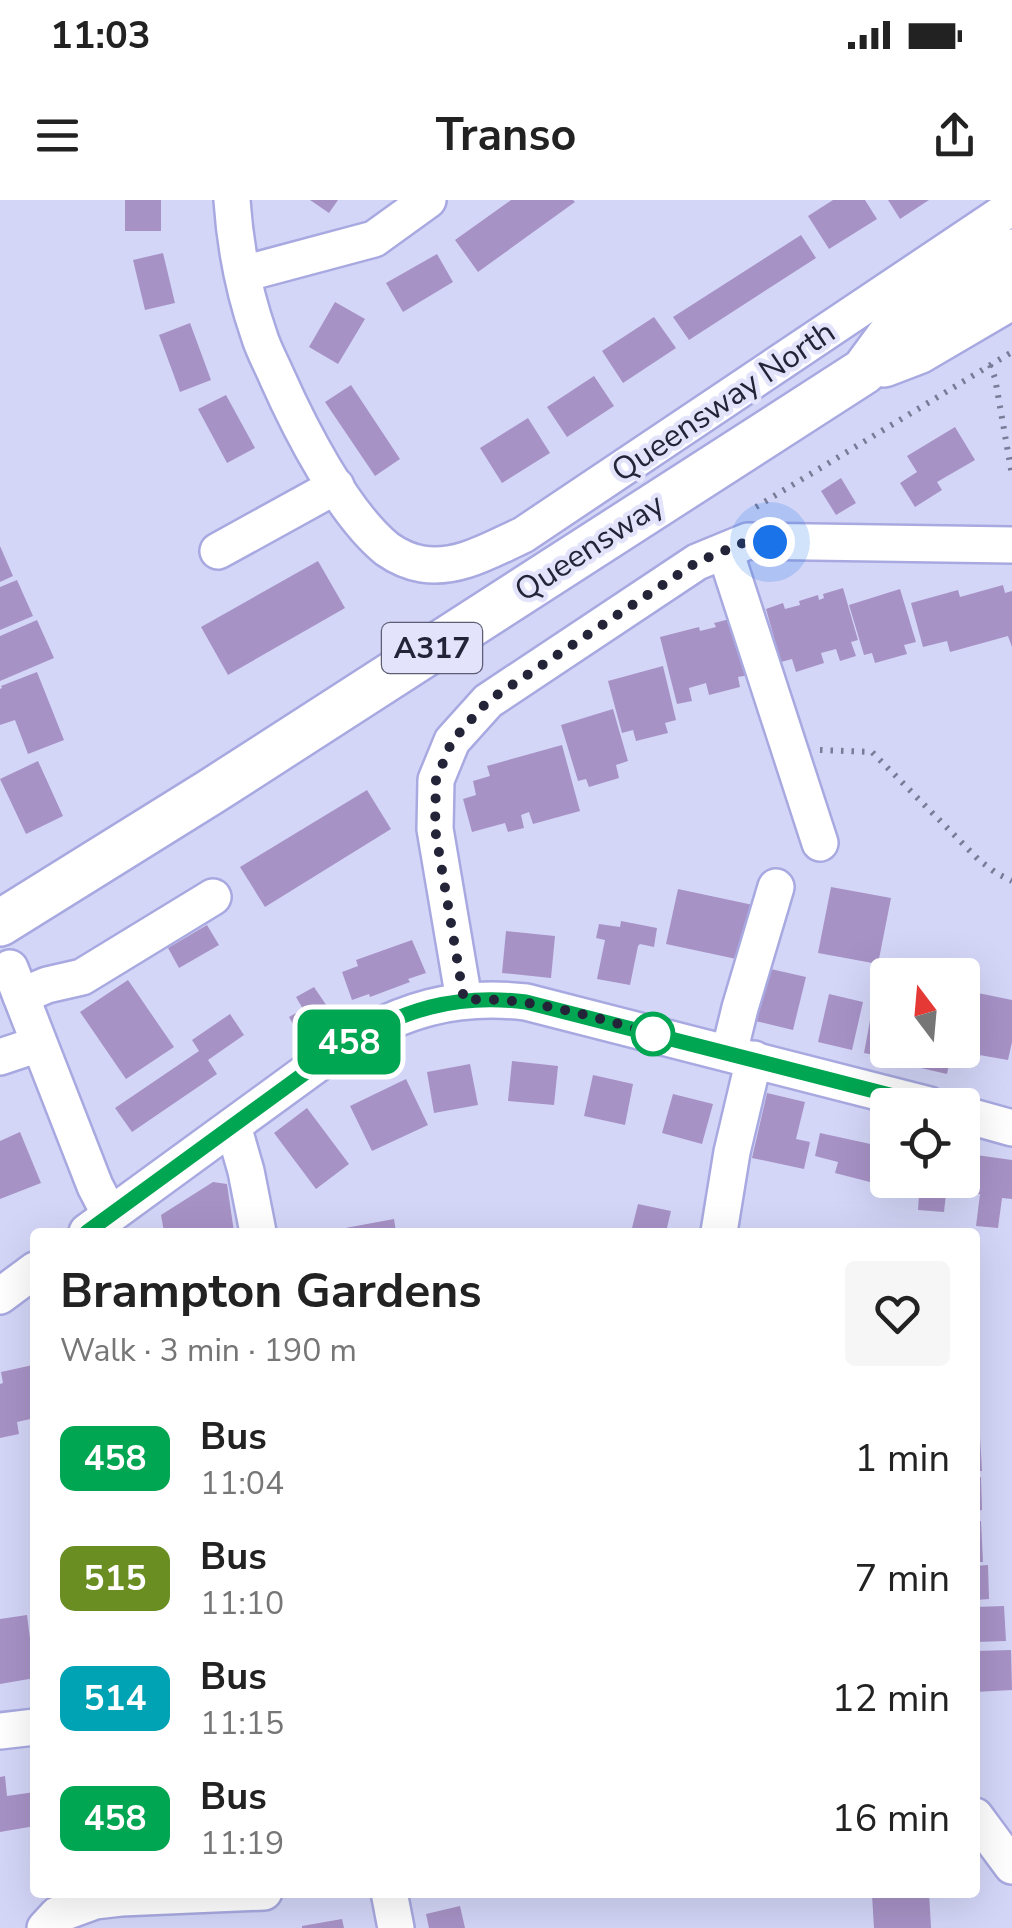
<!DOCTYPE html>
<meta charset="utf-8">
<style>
:root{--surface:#fff;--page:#f6f6f6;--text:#222;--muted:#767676}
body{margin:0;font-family:"Nunito Sans",sans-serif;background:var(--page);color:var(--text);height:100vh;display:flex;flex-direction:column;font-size:38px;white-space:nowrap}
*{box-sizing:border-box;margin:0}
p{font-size:32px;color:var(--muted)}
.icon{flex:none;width:55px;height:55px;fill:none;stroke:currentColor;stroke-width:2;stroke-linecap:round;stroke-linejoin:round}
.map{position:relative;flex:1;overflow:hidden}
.panel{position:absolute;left:30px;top:1028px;width:950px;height:670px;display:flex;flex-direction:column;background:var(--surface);border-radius:10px;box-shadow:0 10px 40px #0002}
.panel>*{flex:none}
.badge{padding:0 20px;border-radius:15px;font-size:35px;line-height:65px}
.needle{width:65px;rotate:344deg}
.tools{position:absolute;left:870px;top:758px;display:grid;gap:20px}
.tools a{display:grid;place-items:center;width:110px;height:110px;border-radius:10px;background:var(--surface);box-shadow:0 10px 40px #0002;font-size:50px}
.you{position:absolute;width:50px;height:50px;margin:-25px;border:8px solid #fff;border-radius:50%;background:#1a73e8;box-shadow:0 0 0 15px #1a73e833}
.map>.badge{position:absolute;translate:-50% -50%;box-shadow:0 0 0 5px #fff}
.round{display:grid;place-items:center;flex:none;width:105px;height:105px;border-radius:10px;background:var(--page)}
.overview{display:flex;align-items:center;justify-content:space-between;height:170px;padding:0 30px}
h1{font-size:48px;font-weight:700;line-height:75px}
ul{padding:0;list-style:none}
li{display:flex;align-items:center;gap:30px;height:120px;padding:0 30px}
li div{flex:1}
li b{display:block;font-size:38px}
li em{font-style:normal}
li .badge{min-width:110px;font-weight:700;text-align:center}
.status{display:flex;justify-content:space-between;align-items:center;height:70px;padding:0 50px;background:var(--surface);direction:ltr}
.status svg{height:28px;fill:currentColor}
header{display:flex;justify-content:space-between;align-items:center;height:130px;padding:0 30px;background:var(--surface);font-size:45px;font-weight:700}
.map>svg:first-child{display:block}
</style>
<div class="status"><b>11:03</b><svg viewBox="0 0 49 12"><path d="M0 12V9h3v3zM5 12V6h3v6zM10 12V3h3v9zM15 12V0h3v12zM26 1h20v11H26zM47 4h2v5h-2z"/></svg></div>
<header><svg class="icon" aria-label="menu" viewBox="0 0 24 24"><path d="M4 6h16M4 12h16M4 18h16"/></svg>Transo<svg class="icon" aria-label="share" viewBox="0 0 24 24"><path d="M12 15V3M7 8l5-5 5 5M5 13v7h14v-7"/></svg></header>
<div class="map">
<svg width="1012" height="1728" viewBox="0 0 1012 1728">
<rect width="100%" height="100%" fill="#d4d6f8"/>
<g fill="#a792c6">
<rect x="125" y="0" width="36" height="31"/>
<path d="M 310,0 L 338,0 L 329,13 Z"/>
<path d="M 511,0 L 573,0 L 575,2 L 478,72 L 455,40 Z"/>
<path d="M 833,0 L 865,0 L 877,19 L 829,49 L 808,16 Z"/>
<path d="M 888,0 L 929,0 L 900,19 Z"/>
<path d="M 801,35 L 816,58 L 689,140 L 673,117 Z"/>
<path d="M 163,53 L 175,103 L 145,110 L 133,60 Z"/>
<path d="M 437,54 L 453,82 L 403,112 L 386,83 Z"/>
<path d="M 335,102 L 365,119 L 338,164 L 309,147 Z"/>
<path d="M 654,117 L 676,148 L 623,183 L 602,151 Z"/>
<path d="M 190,123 L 211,180 L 180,192 L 159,135 Z"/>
<path d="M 594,176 L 614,206 L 567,237 L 547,207 Z"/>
<path d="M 351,185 L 400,259 L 375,276 L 325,202 Z"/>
<path d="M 226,195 L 255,248 L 227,263 L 198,209 Z"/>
<path d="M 528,218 L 550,253 L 502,283 L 480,248 Z"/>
<path d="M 955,227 L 975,260 L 937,282 L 942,290 L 915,307 L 900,283 L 917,272 L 907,256 Z"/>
<path d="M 841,278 L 856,303 L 836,315 L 821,291 Z"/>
<path d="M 0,346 L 13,376 L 0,382 Z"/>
<path d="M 318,361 L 345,408 L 228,475 L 201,427 Z"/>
<path d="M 17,380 L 33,416 L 0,430 L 0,387 Z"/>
<path d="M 1003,385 L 1005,393 L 1012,391 L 1012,447 L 1008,436 L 950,452 L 947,441 L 923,447 L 911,403 L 958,390 L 960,397 Z"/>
<path d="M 843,388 L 858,440 L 851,442 L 856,456 L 840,461 L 836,449 L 821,453 L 824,463 L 796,472 L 792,459 L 781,462 L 766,409 L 783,403 L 785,409 L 800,405 L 799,401 L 818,395 L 819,400 L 824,398 L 823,394 Z"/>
<path d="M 900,389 L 916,442 L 904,445 L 907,454 L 875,463 L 872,453 L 864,455 L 849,405 Z"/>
<path d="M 734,418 L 749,475 L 738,477 L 740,487 L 709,495 L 706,483 L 689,488 L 692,501 L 677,504 L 660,437 L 699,427 L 700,431 L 716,427 L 714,423 Z"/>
<path d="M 37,420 L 54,458 L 0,481 L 0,436 Z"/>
<path d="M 663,466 L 676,520 L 665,523 L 668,533 L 636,541 L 633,530 L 622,533 L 608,481 Z"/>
<path d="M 37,472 L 64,540 L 28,554 L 15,520 L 0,525 L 0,489 L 2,488 L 1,486 Z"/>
<path d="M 613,509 L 628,561 L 616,565 L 619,578 L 589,587 L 586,579 L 578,581 L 561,525 Z"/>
<path d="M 562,545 L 580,611 L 533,624 L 529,612 L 521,615 L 524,628 L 508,632 L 505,623 L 472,632 L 463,599 L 476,595 L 473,581 L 490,576 L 487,566 Z"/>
<path d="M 38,561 L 63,616 L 26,634 L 0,579 Z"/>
<path d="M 367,590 L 391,629 L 265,707 L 240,667 Z"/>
<path d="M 831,687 L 891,698 L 878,764 L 818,753 Z"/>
<path d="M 678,689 L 753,705 L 741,760 L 666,744 Z"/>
<path d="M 621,721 L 657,728 L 654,747 L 640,744 L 638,746 L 630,785 L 597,779 L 605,740 L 596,738 L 599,724 L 620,727 Z"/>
<path d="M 207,725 L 219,745 L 179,768 L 168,748 Z"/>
<path d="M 506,731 L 555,736 L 551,778 L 502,773 Z"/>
<path d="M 412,740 L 426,773 L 408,779 L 410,782 L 370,797 L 369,794 L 352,800 L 342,772 L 358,766 L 356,760 Z"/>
<path d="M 762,767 L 806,777 L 793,830 L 751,820 Z"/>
<path d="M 128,780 L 174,847 L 126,879 L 80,812 Z"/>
<path d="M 314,787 L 333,815 L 299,835 L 289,817 L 303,809 L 296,797 Z"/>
<path d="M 876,788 L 888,790 L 888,850 L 903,850 L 901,860 L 864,853 Z"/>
<path d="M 973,792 L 1012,800 L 1012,842 L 1008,860 L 962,852 Z"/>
<path d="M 829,794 L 863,802 L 852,850 L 818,842 Z"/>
<path d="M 230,814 L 244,835 L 208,860 L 217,874 L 132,932 L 115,908 L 199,851 L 192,840 Z"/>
<path d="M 916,850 L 952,850 L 947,874 L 912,866 Z"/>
<path d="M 512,861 L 558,866 L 554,905 L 508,901 Z"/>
<path d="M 470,864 L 478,905 L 434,913 L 427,872 Z"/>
<path d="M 593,875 L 633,884 L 625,925 L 584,916 Z"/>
<path d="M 406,879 L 428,925 L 372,951 L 350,906 Z"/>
<path d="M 767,893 L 805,902 L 796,939 L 810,942 L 804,969 L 752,958 Z"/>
<path d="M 673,894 L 713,904 L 702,944 L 662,933 Z"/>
<path d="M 307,908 L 349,964 L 316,989 L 274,933 Z"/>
<path d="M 20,932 L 41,983 L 0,999 L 0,941 Z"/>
<path d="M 820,933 L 875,945 L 874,951 L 888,953 L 888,979 L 871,977 L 870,982 L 835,973 L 838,962 L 815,956 Z"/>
<path d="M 976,955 L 1012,960 L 1012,999 L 1002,998 L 998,1028 L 976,1026 L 980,994 L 970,993 Z"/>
<path d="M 920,980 L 954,980 L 953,986 L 947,985 L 944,1012 L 918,1010 Z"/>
<path d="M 213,982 L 227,984 L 234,1032 L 164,1032 L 161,1015 Z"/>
<path d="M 638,1004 L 671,1011 L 666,1032 L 631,1032 Z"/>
<path d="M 394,1019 L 396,1032 L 330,1032 L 329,1031 Z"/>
<path d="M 33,1165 L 35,1218 L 17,1222 L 19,1234 L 0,1238 L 0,1184 L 3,1183 L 1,1172 Z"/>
<path d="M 980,1237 L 982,1271 L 975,1271 L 975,1238 Z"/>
<path d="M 981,1277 L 982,1310 L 975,1311 L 975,1278 Z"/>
<path d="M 975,1321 L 981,1321 L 983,1362 L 975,1362 Z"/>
<path d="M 988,1365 L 989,1399 L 975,1400 L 975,1366 Z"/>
<path d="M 1004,1406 L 1006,1441 L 975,1442 L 975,1407 Z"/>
<path d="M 27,1415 L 35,1478 L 0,1484 L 0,1419 Z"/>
<path d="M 1011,1450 L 1012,1490 L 975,1492 L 975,1451 Z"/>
<path d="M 5,1576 L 7,1596 L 35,1592 L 35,1626 L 0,1632 L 0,1577 Z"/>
<path d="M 929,1692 L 931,1728 L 874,1728 L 872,1695 Z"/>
<path d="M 460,1706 L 465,1728 L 429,1728 L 426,1714 Z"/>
<path d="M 342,1719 L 344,1728 L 302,1728 L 302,1726 Z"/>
</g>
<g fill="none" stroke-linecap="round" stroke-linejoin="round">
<defs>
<g id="minor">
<path d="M 232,0 C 235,45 244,92 259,135 C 263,149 271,163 277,177 C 300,229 343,313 387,349 C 397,356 410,362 422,364 C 458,370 492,349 523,335 L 1012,7"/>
<path d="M 243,74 L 374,39 L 428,0"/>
<path d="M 218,351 L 336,286"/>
<path d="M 725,351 L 820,643"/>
<path d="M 10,768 L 95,986 L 110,1015"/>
<path d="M 21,796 L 47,785 L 82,777 L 213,697"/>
<path d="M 464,800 L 435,629 L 436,580 L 452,541 L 488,501 L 697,362 L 748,341 L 1012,345"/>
<path d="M 729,853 L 740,808 L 776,687"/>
<path d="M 0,857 L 39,844"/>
<path d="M 962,914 L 1012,928"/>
<path d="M 233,926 L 246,971 L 258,1032"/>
<path d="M 87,1032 L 342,846 C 403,810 454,794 526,802 L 929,905"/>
<path d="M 719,1032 L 732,952 L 754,859"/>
<path d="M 0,1096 L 35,1070"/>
<path d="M 0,1531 L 35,1527"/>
<path d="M 975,1616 L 1012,1666"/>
<path d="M 389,1692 L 396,1728"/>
<path d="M 45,1728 L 57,1715 L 95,1701 L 121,1698 L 264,1692"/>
</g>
<g id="major">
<path d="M 884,164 L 918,151 L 1012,96"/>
<path d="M 0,723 L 212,591 L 864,171 L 892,133 L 1012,52"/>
</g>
</defs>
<use href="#minor" stroke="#a8a9e0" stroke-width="40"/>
<use href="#major" stroke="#a8a9e0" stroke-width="50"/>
<g stroke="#7a7b96" stroke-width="6" stroke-dasharray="2.5 8" stroke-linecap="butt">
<path d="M 990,165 L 995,178 L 1012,275"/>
<path d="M 756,307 L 1012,152"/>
<path d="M 820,550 L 872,552 L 979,660 L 996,673 L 1012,681"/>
</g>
<use href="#minor" stroke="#fff" stroke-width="35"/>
<use href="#major" stroke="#fff" stroke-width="45"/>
</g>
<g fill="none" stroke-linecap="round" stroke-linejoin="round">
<defs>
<path id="line" d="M 87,1032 L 342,846 C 403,810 455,793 526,802 L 929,905"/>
</defs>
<use href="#line" stroke="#fff" stroke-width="22"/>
<use href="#line" stroke="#00a651" stroke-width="15"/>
<path stroke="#242439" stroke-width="10" stroke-dasharray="0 18" d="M 653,834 L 670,838 C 604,821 532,795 464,800 L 435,629 L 436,580 L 452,541 L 488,501 L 697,362 L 748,341 L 770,342"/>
</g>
<circle fill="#fff" stroke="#00a651" stroke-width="5" cx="653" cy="834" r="20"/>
<g text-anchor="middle" stroke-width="9" stroke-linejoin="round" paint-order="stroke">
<rect fill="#e3e4fb" stroke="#5d5e73" stroke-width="2.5" x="382" y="423" width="100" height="50" rx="8"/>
<g font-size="30" font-weight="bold" fill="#242439">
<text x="432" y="458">A317</text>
</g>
<g font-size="32" fill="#242439" stroke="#e3e4fb">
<text transform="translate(723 201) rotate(-34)" y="11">Queensway North</text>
<text transform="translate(589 347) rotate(-33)" y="11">Queensway</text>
</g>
</g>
</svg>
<div class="tools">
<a><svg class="needle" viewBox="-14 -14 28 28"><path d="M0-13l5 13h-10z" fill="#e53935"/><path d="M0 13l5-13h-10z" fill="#767676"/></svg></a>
<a><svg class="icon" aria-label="locate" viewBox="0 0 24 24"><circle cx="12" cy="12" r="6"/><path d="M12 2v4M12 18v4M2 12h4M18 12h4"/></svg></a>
</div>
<div class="you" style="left:770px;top:342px"></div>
<b class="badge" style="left:349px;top:842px;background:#00a651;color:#fff">458</b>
<section class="panel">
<div class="overview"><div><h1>Brampton Gardens</h1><p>Walk · 3 min · 190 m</p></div><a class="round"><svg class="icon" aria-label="heart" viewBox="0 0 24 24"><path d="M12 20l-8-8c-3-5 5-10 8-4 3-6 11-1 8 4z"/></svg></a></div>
<ul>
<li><span class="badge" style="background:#00a651;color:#fff">458</span><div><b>Bus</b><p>11:04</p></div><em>1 min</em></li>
<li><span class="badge" style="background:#6b8e23;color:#fff">515</span><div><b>Bus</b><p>11:10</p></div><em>7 min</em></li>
<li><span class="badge" style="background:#00a3b4;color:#fff">514</span><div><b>Bus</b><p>11:15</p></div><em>12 min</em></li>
<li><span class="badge" style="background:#00a651;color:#fff">458</span><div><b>Bus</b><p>11:19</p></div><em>16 min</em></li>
</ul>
</section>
</div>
